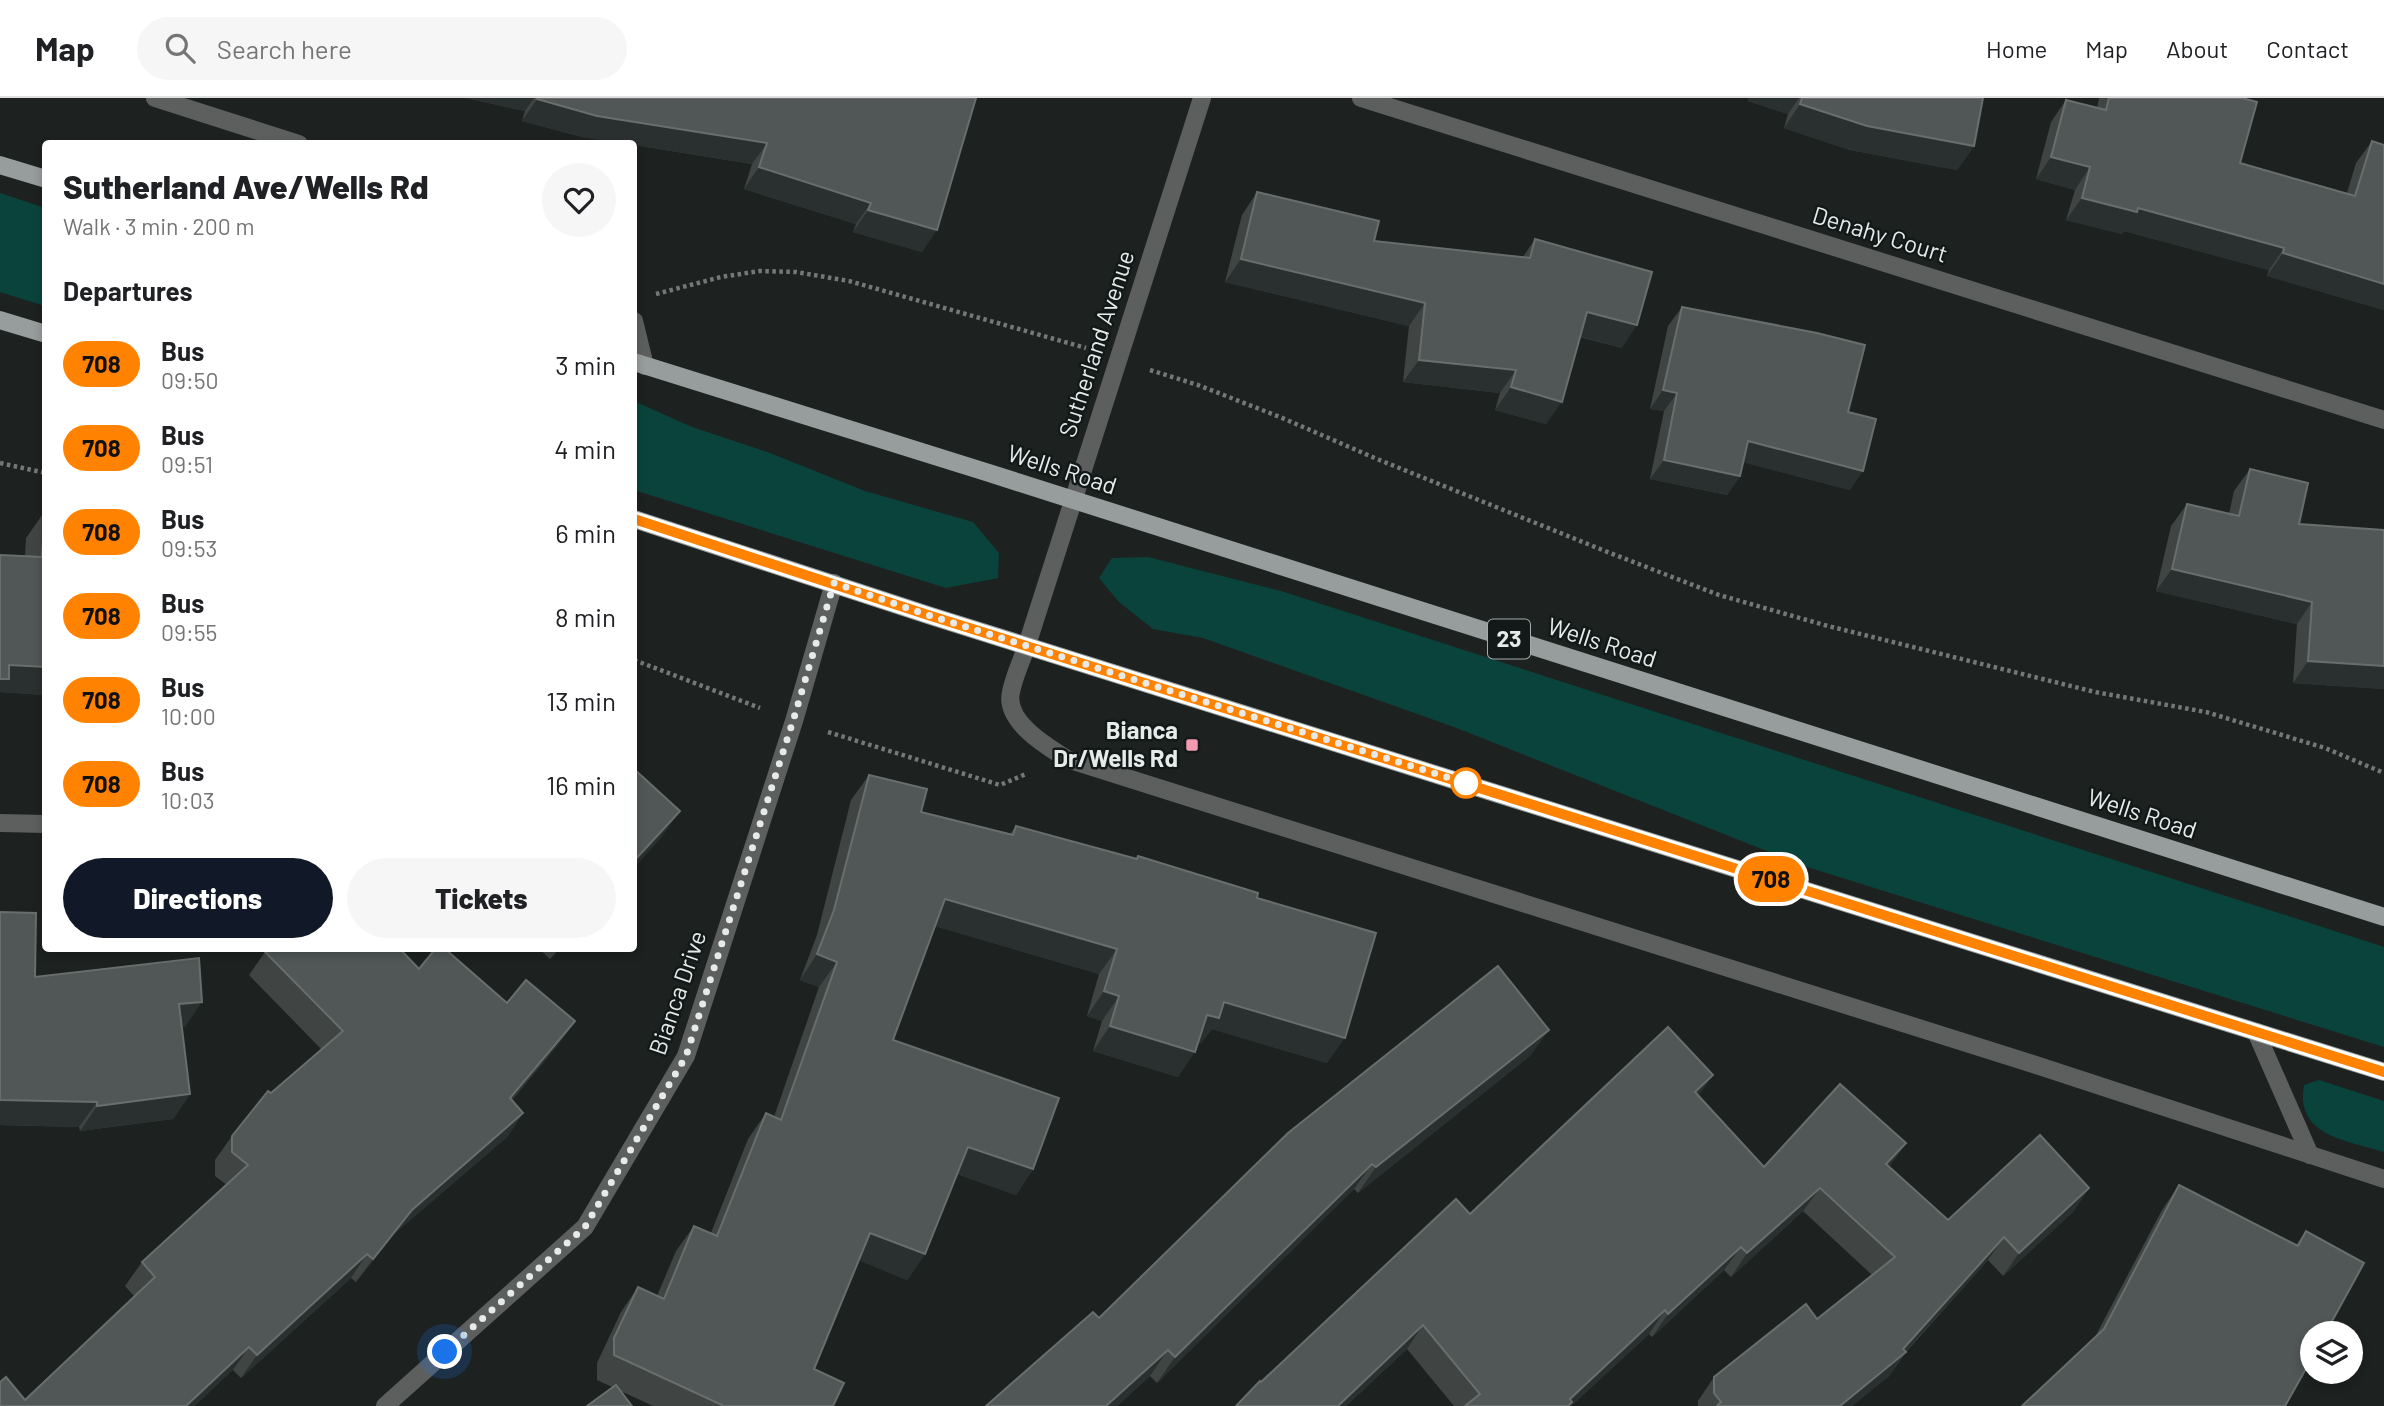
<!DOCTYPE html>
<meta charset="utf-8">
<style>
:root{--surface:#fff;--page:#f6f6f6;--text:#202124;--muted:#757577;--line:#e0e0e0;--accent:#111827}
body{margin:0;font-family:Barlow,sans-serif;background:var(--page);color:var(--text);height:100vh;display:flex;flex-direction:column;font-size:26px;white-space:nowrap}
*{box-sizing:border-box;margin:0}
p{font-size:23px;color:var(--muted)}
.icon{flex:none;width:38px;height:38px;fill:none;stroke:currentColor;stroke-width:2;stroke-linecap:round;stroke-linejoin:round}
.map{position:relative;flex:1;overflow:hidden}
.details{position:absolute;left:42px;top:42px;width:595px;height:812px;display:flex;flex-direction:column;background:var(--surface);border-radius:7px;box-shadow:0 4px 10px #0003}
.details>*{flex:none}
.badge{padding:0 14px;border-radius:23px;font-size:24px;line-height:46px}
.buttons{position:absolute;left:2300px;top:1223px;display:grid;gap:14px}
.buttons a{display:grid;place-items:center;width:63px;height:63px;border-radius:50%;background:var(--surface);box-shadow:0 4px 10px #0003;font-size:35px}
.you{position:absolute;width:35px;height:35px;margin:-18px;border:5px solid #fff;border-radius:50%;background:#1a73e8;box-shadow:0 0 0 10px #1a73e833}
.map>.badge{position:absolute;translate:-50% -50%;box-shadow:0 0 0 4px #fff}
h2{padding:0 21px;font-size:26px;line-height:63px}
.round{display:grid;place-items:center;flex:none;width:74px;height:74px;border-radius:37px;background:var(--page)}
.summary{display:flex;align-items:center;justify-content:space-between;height:119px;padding:0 21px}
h1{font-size:33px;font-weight:800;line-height:52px}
.cta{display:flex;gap:14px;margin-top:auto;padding:14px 21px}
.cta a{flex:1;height:80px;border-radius:42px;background:var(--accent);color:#fff;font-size:28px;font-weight:800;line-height:80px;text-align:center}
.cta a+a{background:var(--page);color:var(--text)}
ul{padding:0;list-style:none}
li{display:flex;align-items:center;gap:21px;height:84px;padding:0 21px}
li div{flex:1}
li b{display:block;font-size:26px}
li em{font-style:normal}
li .badge{min-width:77px;font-weight:700;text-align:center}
header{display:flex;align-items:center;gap:42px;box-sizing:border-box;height:98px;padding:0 35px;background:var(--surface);border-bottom:2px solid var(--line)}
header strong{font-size:33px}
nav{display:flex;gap:38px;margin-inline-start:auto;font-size:24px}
.search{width:490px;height:63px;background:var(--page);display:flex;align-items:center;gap:18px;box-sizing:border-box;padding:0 24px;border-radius:38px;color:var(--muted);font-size:26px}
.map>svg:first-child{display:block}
</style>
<header>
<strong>Map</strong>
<div class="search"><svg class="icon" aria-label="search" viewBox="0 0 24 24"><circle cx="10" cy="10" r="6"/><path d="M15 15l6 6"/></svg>Search here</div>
<nav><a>Home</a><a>Map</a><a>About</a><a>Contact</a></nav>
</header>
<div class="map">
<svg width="2384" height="1308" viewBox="0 0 2384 1308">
<rect width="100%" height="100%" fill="#1d2221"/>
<g fill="#0a433c">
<path d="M 0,95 L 45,110 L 45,208 L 0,194 Z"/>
<path d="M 634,303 L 692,329 L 770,355 L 865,393 L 973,424 L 999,455 L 998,480 L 946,490 L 634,392 Z"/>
<path d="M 1148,459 L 1281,493 L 2384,849 L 2384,949 L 1807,769 L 1454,629 L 1203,540 L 1153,531 L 1119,504 L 1099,480 L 1112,460 Z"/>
<path d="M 2319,982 L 2384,1003 L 2384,1054 C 2346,1042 2295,1038 2304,987 Z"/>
</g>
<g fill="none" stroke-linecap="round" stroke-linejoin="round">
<g stroke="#747978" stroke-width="4.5" stroke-dasharray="3.5 3.5" stroke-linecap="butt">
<path d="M 656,196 L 721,179 L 760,173 L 796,174 L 849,183 L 1086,250"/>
<path d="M 1150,272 L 1198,287 L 1280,319 L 1377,361 L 1610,455 L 1719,497 L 1828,528 L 2095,594 L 2206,614 L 2325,650 L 2384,675"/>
<path d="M 0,365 L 46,375"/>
<path d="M 634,562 L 760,610"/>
<path d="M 828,634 L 1000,687 L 1026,676"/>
</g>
<g stroke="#5c5f5e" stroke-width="18">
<path d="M 155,0 L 299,46"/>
<path d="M 1202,0 L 1027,547 C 1022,562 1014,578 1011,594 C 1004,623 1046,648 1067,661 L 2039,968 L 2384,1081"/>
<path d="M 1361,0 L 2384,322"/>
<path d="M 634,223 L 645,268"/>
<path d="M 0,725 L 46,726"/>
<path d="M 2256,934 L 2310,1057"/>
<path d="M 385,1308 L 585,1129 L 686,958 L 794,623 L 834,485"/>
</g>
<g stroke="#979d9c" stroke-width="18">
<path d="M 0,67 L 46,81"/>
<path d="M 0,222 L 46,236"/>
<path d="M 634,264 L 989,375 L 2384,819"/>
<path d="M 634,421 L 931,518 L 2384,974"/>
</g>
</g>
<g fill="#404544">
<path d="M 466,0 L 976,0 L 922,154 L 853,134 L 856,126 L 744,91 L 752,66 L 634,47 L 634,46 L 582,39 L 522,23 L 525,13 Z"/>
<path d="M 1749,0 L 1983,0 L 1974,48 L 1957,72 L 1850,52 L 1784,30 L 1788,16 L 1748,3 Z"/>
<path d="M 2099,0 L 2242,0 L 2240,65 L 2347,95 L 2356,65 L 2372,43 L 2384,212 L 2267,178 L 2269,172 L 2124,133 L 2122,136 L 2066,122 L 2075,92 L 2036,81 L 2051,24 L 2066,2 L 2097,10 Z"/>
<path d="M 1257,94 L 1374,143 L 1523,159 L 1535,141 L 1622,250 L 1580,239 L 1546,326 L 1495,312 L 1500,295 L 1403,284 L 1409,228 L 1225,184 L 1242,117 Z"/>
<path d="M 1682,209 L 1848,314 L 1850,392 L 1743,364 L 1740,378 L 1727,397 L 1650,381 L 1664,313 L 1650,311 L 1668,228 Z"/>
<path d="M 2250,371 L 2299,426 L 2384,432 L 2384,591 L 2293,585 L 2297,526 L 2156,493 L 2171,428 L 2187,406 L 2229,416 L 2234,393 Z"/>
<path d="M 45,413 L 46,597 L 0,594 L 0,457 L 25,458 L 26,440 Z"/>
<path d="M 869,677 L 921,714 L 1010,736 L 1016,728 L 1136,761 L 1138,758 L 1257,800 L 1327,965 L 1212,931 L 1201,945 L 1198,944 L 1178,979 L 1093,953 L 1102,923 L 1087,918 L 1099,876 L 935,828 L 893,942 L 1033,1071 L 1016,1097 L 957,1076 L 925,1156 L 907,1182 L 859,1162 L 814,1271 L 833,1308 L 653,1308 L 597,1282 L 597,1265 L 621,1214 L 638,1189 L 657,1198 L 676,1153 L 694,1128 L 711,1135 L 748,1041 L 766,1015 L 774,1019 L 819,889 L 800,882 L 817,837 L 851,702 Z"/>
<path d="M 0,814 L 35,879 L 185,929 L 182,929 L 190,996 L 173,1021 L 80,1033 L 79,1029 L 0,1027 Z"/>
<path d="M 265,850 L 399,850 L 419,871 L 507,905 L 575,923 L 558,947 L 512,1002 L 523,1015 L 507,1039 L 395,1135 L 356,1184 L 351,1180 L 241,1280 L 233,1272 L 25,1302 L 134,1198 L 125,1188 L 142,1164 L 227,1087 L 215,1078 L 215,1062 L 232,1038 L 271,995 L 322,952 L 249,877 L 265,854 L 268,853 Z"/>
<path d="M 538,850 L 560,850 L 550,861 Z"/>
<path d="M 1531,957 L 1358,1095 L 1354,1091 L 1157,1285 L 1150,1278 L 1117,1308 L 986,1308 L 1099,1220 Z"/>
<path d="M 1713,977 L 1698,998 L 1764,1069 L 1906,1045 L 1889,1069 L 1948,1122 L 2089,1090 L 2073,1114 L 2003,1178 L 1988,1162 L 1906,1254 L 1889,1278 L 1852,1308 L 1698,1308 L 1698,1303 L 1714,1279 L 1817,1221 L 1872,1177 L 1803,1113 L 1731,1179 L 1724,1172 L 1652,1239 L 1649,1236 L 1571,1308 L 1454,1308 L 1407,1251 L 1346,1308 L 1236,1308 L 1261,1284 L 1470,1116 Z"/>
<path d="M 2179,1087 L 2296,1147 L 2306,1133 L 2285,1308 L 2095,1239 L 2162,1112 Z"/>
</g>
<g fill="#2a302f">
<path d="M 466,0 L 534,0 L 525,13 Z"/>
<path d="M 1750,0 L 1799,0 L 1788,16 L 1748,3 Z"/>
<path d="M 537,1 L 767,45 L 752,66 L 634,47 L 634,46 L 621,46 L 582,39 L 522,23 Z"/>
<path d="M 1800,6 L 1974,48 L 1957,72 L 1850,52 L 1784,30 Z"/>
<path d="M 2051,59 L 2090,69 L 2075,92 L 2036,81 Z"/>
<path d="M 759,69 L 871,105 L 856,126 L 744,91 Z"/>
<path d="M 2082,100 L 2138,110 L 2284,150 L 2269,172 L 2124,133 L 2122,136 L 2066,122 Z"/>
<path d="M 868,112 L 937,132 L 922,154 L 853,134 Z"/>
<path d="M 2283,155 L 2384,186 L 2384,212 L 2267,178 Z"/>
<path d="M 1241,161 L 1425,205 L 1409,228 L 1225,184 Z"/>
<path d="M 1587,214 L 1637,227 L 1622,250 L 1571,236 Z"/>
<path d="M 1419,262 L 1516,272 L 1500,295 L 1403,284 Z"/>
<path d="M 1511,289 L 1562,304 L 1546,326 L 1495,312 Z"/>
<path d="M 1663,292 L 1677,295 L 1664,313 L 1650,311 Z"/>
<path d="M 1748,343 L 1863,373 L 1850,392 L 1734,362 Z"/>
<path d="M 1664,362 L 1740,378 L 1727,397 L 1650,381 Z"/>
<path d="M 2172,471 L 2312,504 L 2297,526 L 2156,493 Z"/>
<path d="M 2308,563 L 2384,568 L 2384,591 L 2293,585 Z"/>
<path d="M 9,567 L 46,569 L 46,597 L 0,594 L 0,580 Z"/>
<path d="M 680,713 L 661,740 L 634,770 L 634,763 Z"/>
<path d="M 945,801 L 1117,851 L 1099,876 L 928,826 Z"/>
<path d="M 817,856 L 837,864 L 819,889 L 800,882 Z"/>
<path d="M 1104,893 L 1119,898 L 1102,923 L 1087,918 Z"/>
<path d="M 202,904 L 185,929 L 162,931 L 179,906 Z"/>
<path d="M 1224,904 L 1345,940 L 1327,965 L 1212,931 L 1201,945 L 1189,942 L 1207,917 Z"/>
<path d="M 575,923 L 558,947 L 493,1023 L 510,1000 Z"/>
<path d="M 1110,928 L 1195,954 L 1178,979 L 1093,953 Z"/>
<path d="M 1549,932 L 1531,957 L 1358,1095 L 1376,1069 Z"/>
<path d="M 1713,977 L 1697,1000 L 1695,994 Z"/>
<path d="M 190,996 L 173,1021 L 80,1033 L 97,1008 Z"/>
<path d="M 0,1002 L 97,1004 L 79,1029 L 0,1027 Z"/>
<path d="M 523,1015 L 507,1039 L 395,1135 L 356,1184 L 373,1161 L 412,1112 Z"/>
<path d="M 1906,1045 L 1889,1069 L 1886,1066 Z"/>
<path d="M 968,1049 L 1033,1071 L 1016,1097 L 951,1074 Z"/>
<path d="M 1372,1066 L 1354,1091 L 1157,1285 L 1175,1259 Z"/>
<path d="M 1820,1090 L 1803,1113 L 1731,1179 L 1747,1155 Z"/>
<path d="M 2089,1090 L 2073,1114 L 2003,1178 L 2019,1155 Z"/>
<path d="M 870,1135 L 925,1156 L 907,1182 L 853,1160 Z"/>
<path d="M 2004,1139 L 1988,1162 L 1905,1254 L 1889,1278 L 1852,1308 L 1840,1308 L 1903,1251 Z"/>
<path d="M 1741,1149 L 1724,1172 L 1652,1239 L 1668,1216 Z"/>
<path d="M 367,1156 L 351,1180 L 241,1280 L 257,1257 Z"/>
<path d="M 1665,1212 L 1649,1236 L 1571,1308 L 1565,1308 L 1570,1301 Z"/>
<path d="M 1423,1227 L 1407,1251 L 1346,1308 L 1338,1308 Z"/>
<path d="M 249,1249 L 233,1272 L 195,1308 L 186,1308 Z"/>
<path d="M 1168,1252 L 1150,1278 L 1117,1308 L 1106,1308 Z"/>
</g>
<g fill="#515756" stroke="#696e6d" stroke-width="2">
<path d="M 538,0 L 976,0 L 937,132 L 868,112 L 871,105 L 759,69 L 767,45 L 597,18 L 537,1 Z"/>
<path d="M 1802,0 L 1983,0 L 1974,48 L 1867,28 L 1800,6 Z"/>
<path d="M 2109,0 L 2242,0 L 2257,4 L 2240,65 L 2355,98 L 2372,43 L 2384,47 L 2384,186 L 2283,155 L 2284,150 L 2138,110 L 2137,114 L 2082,100 L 2090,69 L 2051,59 L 2066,2 L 2106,12 Z"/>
<path d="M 1257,94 L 1379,123 L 1374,143 L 1530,160 L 1535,141 L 1652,174 L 1637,227 L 1587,214 L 1562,304 L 1511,289 L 1516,272 L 1419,262 L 1425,205 L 1241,161 Z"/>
<path d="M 1682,209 L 1817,235 L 1865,247 L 1848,314 L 1876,321 L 1863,373 L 1748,343 L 1740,378 L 1664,362 L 1677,295 L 1663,292 Z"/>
<path d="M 2250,371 L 2308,385 L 2299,426 L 2384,432 L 2384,568 L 2308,563 L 2312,504 L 2172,471 L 2187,406 L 2239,418 Z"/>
<path d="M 45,413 L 46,413 L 46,569 L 9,567 L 9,581 L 0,581 L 0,457 L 42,459 Z"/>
<path d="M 634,671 L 680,713 L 634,763 Z"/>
<path d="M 869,677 L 927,691 L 921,714 L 1013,737 L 1016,728 L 1137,761 L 1138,758 L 1258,795 L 1257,800 L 1376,835 L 1345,940 L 1224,904 L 1219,920 L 1207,917 L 1195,954 L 1110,928 L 1119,898 L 1104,893 L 1117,851 L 945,801 L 893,942 L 1059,1000 L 1033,1071 L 968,1049 L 925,1156 L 870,1135 L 814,1271 L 844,1285 L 833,1308 L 724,1308 L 614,1257 L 614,1240 L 638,1189 L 664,1201 L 694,1128 L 717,1138 L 766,1015 L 781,1022 L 837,864 L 817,856 L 834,812 Z"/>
<path d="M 0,814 L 36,815 L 35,879 L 199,860 L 202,904 L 179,906 L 190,996 L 97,1008 L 97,1004 L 0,1002 Z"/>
<path d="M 293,850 L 399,850 L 419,871 L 436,850 L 444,850 L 507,905 L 526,882 L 575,923 L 510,1000 L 523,1015 L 412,1112 L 373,1161 L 367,1156 L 257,1257 L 249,1249 L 186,1308 L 0,1308 L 0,1284 L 6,1279 L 25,1302 L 155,1179 L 142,1164 L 248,1067 L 232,1054 L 232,1038 L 268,993 L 271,995 L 343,933 L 265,854 Z"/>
<path d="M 1498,868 L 1549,932 L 1376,1069 L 1372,1066 L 1175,1259 L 1168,1252 L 1106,1308 L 986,1308 L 1093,1214 L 1099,1220 L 1288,1035 Z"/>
<path d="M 1668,929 L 1713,977 L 1695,994 L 1764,1069 L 1840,986 L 1906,1045 L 1886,1066 L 1948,1122 L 2040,1037 L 2089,1090 L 2019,1155 L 2004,1139 L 1903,1251 L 1906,1254 L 1840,1308 L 1717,1308 L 1721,1304 L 1714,1295 L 1714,1279 L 1806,1206 L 1817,1221 L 1895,1159 L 1820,1090 L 1747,1155 L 1741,1149 L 1668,1216 L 1665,1212 L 1570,1301 L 1572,1304 L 1568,1308 L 1465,1308 L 1480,1296 L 1423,1227 L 1338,1308 L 1236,1308 L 1260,1283 L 1261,1284 L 1456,1101 L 1470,1116 Z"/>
<path d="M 2179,1087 L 2298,1148 L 2306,1133 L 2364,1165 L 2325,1236 L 2312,1236 L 2312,1260 L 2285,1308 L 2022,1308 L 2104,1231 Z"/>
<path d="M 616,1287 L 632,1308 L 587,1308 Z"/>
</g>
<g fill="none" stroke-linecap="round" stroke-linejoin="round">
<defs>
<path id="line" d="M 634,421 L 931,518 L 2384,974"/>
</defs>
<use href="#line" stroke="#fff" stroke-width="16"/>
<use href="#line" stroke="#ff8200" stroke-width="10"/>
<path stroke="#e6eae9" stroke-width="7" stroke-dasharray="0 12.6" d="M 445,1254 L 585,1129 L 686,958 L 793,623 L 834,485 L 931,518 L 1472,687 L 1466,685"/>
</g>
<rect fill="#f19ab2" stroke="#131918" stroke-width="2.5" x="1185" y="640" width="14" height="14" rx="3.5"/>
<circle fill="#fff" stroke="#ff8200" stroke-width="3.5" cx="1466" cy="685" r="14"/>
<g text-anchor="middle" stroke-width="5" stroke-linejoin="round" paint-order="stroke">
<rect fill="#131918" stroke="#a7abaa" stroke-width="2" x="1488" y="521.5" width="42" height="39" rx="5"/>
<g font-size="23" font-weight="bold" fill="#e6eae9">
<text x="1509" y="549">23</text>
</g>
<g font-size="24" fill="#e6eae9" stroke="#131918">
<text transform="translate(1880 137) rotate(17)" y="8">Denahy Court</text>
<text transform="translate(1097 246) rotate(-72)" y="8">Sutherland Avenue</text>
<text transform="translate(1062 372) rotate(18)" y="8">Wells Road</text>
<text transform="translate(1602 545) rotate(18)" y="8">Wells Road</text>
<text transform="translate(2142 716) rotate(18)" y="8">Wells Road</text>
<text transform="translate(678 895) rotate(-71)" y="8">Bianca Drive</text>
</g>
<g font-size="24" font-weight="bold" fill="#e6eae9" stroke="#131918" text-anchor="end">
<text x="1178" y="641">Bianca<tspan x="1178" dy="28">Dr/Wells Rd</tspan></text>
</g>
</g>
</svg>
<div class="buttons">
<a><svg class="icon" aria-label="layers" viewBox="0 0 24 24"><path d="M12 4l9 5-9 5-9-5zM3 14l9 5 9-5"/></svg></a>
</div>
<div class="you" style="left:445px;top:1254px"></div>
<b class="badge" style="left:1771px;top:781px;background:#ff8200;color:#111">708</b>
<section class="details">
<div class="summary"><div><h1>Sutherland Ave/Wells Rd</h1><p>Walk · 3 min · 200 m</p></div><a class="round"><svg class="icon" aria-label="heart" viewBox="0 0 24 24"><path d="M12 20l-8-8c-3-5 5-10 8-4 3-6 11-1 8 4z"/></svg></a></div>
<h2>Departures</h2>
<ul>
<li><span class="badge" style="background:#ff8200;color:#111">708</span><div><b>Bus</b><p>09:50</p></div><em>3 min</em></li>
<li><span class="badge" style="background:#ff8200;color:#111">708</span><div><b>Bus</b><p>09:51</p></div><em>4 min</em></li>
<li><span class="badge" style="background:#ff8200;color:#111">708</span><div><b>Bus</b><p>09:53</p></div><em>6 min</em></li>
<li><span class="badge" style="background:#ff8200;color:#111">708</span><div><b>Bus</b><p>09:55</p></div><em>8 min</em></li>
<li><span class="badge" style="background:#ff8200;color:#111">708</span><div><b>Bus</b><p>10:00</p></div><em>13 min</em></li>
<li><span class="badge" style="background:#ff8200;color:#111">708</span><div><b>Bus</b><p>10:03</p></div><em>16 min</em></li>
</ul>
<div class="cta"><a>Directions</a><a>Tickets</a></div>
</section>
</div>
